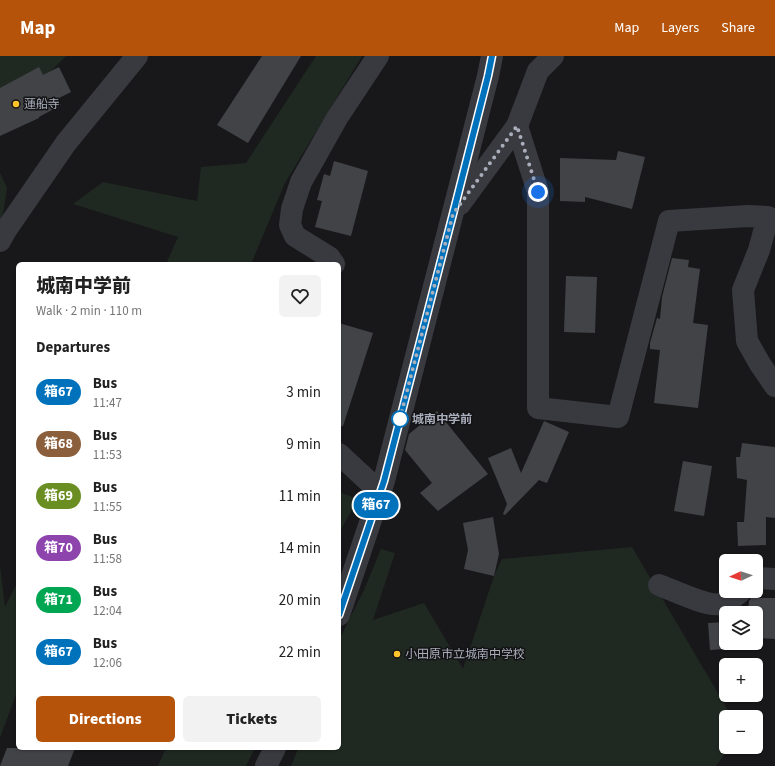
<!DOCTYPE html>
<meta charset="utf-8">
<style>
:root{--surface:#fff;--page:#f2f2f2;--text:#222;--muted:#767676;--accent:#b45309}
body{margin:0;font-family:"Source Sans 3","Noto Sans JP",sans-serif;background:var(--page);color:var(--text);height:100vh;display:flex;flex-direction:column;font-size:15px;white-space:nowrap}
*{box-sizing:border-box;margin:0}
p{font-size:13px;color:var(--muted)}
.icon{flex:none;width:22px;height:22px;fill:none;stroke:currentColor;stroke-width:2;stroke-linecap:round;stroke-linejoin:round}
.map{position:relative;flex:1;overflow:hidden}
.side{position:absolute;left:16px;top:206px;width:325px;height:488px;display:flex;flex-direction:column;background:var(--surface);border-radius:6px;box-shadow:0 1px 3px #0004}
.side>*{flex:none}
.badge{padding:0 8px;border-radius:13px;font-size:14px;line-height:26px}
.needle{width:26px;rotate:266deg}
.buttons{position:absolute;left:719px;top:498px;display:grid;gap:8px}
.buttons a{display:grid;place-items:center;width:44px;height:44px;border-radius:6px;background:var(--surface);box-shadow:0 1px 3px #0004;font-size:20px}
.you{position:absolute;width:20px;height:20px;margin:-10px;border:3px solid #fff;border-radius:50%;background:#1a73e8;box-shadow:0 0 0 6px #1a73e833}
.map>.badge{position:absolute;translate:-50% -50%;box-shadow:0 0 0 2px #fff}
h2{padding:0 20px;font-size:15px;line-height:36px}
.round{display:grid;place-items:center;flex:none;width:42px;height:42px;border-radius:6px;background:var(--page)}
.head{display:flex;align-items:center;justify-content:space-between;height:68px;padding:0 20px}
h1{font-size:19px;font-weight:800;line-height:30px}
.cta{display:flex;gap:8px;margin-top:auto;padding:8px 20px}
.cta a{flex:1;height:46px;border-radius:6px;background:var(--accent);color:#fff;font-size:16px;font-weight:800;line-height:46px;text-align:center}
.cta a+a{background:var(--page);color:var(--text)}
ul{padding:0;list-style:none}
li{display:flex;align-items:center;gap:12px;height:52px;padding:0 20px}
li div{flex:1}
li b{display:block;font-size:15px}
li em{font-style:normal}
li .badge{min-width:44px;font-weight:700;text-align:center}
header{display:flex;align-items:center;gap:24px;box-sizing:border-box;height:56px;padding:0 20px;background:var(--accent);color:#fff}
header strong{font-size:19px}
nav{display:flex;gap:22px;margin-inline-start:auto;font-size:14px}
.map>svg:first-child{display:block}
</style>
<header>
<strong>Map</strong>
<nav><a>Map</a><a>Layers</a><a>Share</a></nav>
</header>
<div class="map">
<svg width="775" height="710" viewBox="0 0 775 710">
<rect width="100%" height="100%" fill="#18181a"/>
<g fill="#1f2921">
<path d="M 0,0 L 66,0 L 51,15 L 23,38 L 0,50 Z"/>
<path d="M 316,0 L 362,0 L 285,127 L 251,208 L 166,208 L 178,181 L 73,148 L 103,126 L 197,145 L 201,111 L 246,107 Z"/>
<path d="M 0,117 L 7,132 L 0,177 Z"/>
<path d="M 339,436 L 358,443 L 339,477 Z"/>
<path d="M 632,491 L 732,661 L 726,661 L 726,691 L 730,691 L 716,710 L 291,710 L 298,693 L 298,692 L 339,692 L 339,584 L 364,534 L 381,493 L 395,497 L 373,564 L 424,547 L 463,613 L 494,520 L 502,503 Z"/>
<path d="M 0,510 L 5,551 L 18,525 L 18,633 L 0,682 Z"/>
<path d="M 166,692 L 255,692 L 246,710 L 158,710 Z"/>
</g>
<g fill="#424347">
<path d="M 262,0 L 301,0 L 248,87 L 217,69 Z"/>
<path d="M 39,11 L 43,19 L 59,11 L 71,36 L 57,43 L 61,49 L 39,61 L 39,62 L 0,80 L 0,32 Z"/>
<path d="M 618,95 L 645,101 L 632,153 L 585,141 L 585,146 L 560,145 L 560,102 L 616,104 Z"/>
<path d="M 334,105 L 368,115 L 351,180 L 315,171 L 322,145 L 317,144 L 324,118 L 330,120 Z"/>
<path d="M 672,202 L 689,204 L 688,211 L 700,213 L 693,267 L 708,269 L 698,352 L 654,347 L 660,294 L 650,293 L 650,287 L 657,262 L 660,263 L 662,241 Z"/>
<path d="M 566,220 L 597,221 L 595,277 L 564,276 Z"/>
<path d="M 339,267 L 373,277 L 343,370 L 339,370 Z"/>
<path d="M 437,355 L 488,418 L 438,455 L 420,437 L 432,427 L 405,394 L 409,378 Z"/>
<path d="M 544,365 L 569,376 L 547,427 L 539,424 L 505,459 L 503,458 L 507,448 L 488,402 L 511,392 L 521,417 Z"/>
<path d="M 742,387 L 775,391 L 775,462 L 766,461 L 766,489 L 738,490 L 737,466 L 744,466 L 747,424 L 737,422 L 736,401 L 740,401 Z"/>
<path d="M 683,405 L 712,410 L 704,460 L 674,455 Z"/>
<path d="M 493,461 L 499,498 L 494,520 L 464,513 L 468,494 L 463,467 Z"/>
<path d="M 751,542 L 775,542 L 775,583 L 756,582 L 756,557 L 748,557 L 749,545 Z"/>
<path d="M 726,566 L 726,587 L 742,587 L 742,592 L 710,594 L 708,567 Z"/>
<path d="M 7,692 L 75,692 L 68,710 L 0,710 Z"/>
</g>
<g fill="none" stroke-linecap="round" stroke-linejoin="round">
<g stroke="#393940" stroke-width="22">
<path d="M 517,70 L 538,136 L 538,352 L 618,361 L 669,165 L 748,160 L 768,161 L 759,194 L 743,234 L 747,285 L 760,308 L 775,330"/>
<path d="M 460,148 L 517,70 L 538,15 L 553,0"/>
<path d="M 0,185 L 6,174 L 66,87 L 137,0"/>
<path d="M 334,208 L 329,201 L 295,180 L 290,169 L 292,153 L 301,126 L 337,62 L 378,0"/>
<path d="M 339,398 L 380,436"/>
<path d="M 756,522 L 775,523"/>
<path d="M 659,529 C 672,534 708,551 720,548 C 725,547 738,539 741,535"/>
<path d="M 339,559 L 384,425 L 488,20 L 492,0"/>
<path d="M 266,710 L 275,692"/>
</g>
</g>
<g fill="none" stroke-linecap="round" stroke-linejoin="round">
<defs>
<path id="line" d="M 339,559 L 384,425 L 453,158 L 488,20 L 492,0"/>
</defs>
<use href="#line" stroke="#fff" stroke-width="9"/>
<use href="#line" stroke="#0072bc" stroke-width="6"/>
<path stroke="#a9aebb" stroke-width="4" stroke-dasharray="0 7.2" d="M 400,363 L 399,366 L 453,158 L 517,70 L 538,136"/>
</g>
<g fill="#ffc32b" stroke="#131315" stroke-width="1.5">
<circle cx="16" cy="48" r="4"/>
<circle cx="397" cy="598" r="4"/>
</g>
<circle fill="#fff" stroke="#0072bc" stroke-width="2" cx="400" cy="363" r="8"/>
<g text-anchor="middle" stroke-width="3" stroke-linejoin="round" paint-order="stroke">
<g font-size="12" fill="#a9aebb" stroke="#131315" text-anchor="start">
<text x="24" y="52">蓮船寺</text>
<text x="405" y="602">小田原市立城南中学校</text>
</g>
<g font-size="12" font-weight="bold" fill="#a9aebb" stroke="#131315" text-anchor="start">
<text x="412" y="367">城南中学前</text>
</g>
</g>
</svg>
<div class="buttons">
<a><svg class="needle" viewBox="-14 -14 28 28"><path d="M0-13l5 13h-10z" fill="#e53935"/><path d="M0 13l5-13h-10z" fill="#767676"/></svg></a>
<a><svg class="icon" aria-label="layers" viewBox="0 0 24 24"><path d="M12 4l9 5-9 5-9-5zM3 14l9 5 9-5"/></svg></a>
<a>+</a>
<a>−</a>
</div>
<div class="you" style="left:538px;top:136px"></div>
<b class="badge" style="left:376px;top:449px;background:#0072bc;color:#fff">箱67</b>
<section class="side">
<div class="head"><div><h1>城南中学前</h1><p>Walk · 2 min · 110 m</p></div><a class="round"><svg class="icon" aria-label="heart" viewBox="0 0 24 24"><path d="M12 20l-8-8c-3-5 5-10 8-4 3-6 11-1 8 4z"/></svg></a></div>
<h2>Departures</h2>
<ul>
<li><span class="badge" style="background:#0072bc;color:#fff">箱67</span><div><b>Bus</b><p>11:47</p></div><em>3 min</em></li>
<li><span class="badge" style="background:#8b5e3c;color:#fff">箱68</span><div><b>Bus</b><p>11:53</p></div><em>9 min</em></li>
<li><span class="badge" style="background:#6b8e23;color:#fff">箱69</span><div><b>Bus</b><p>11:55</p></div><em>11 min</em></li>
<li><span class="badge" style="background:#8e44ad;color:#fff">箱70</span><div><b>Bus</b><p>11:58</p></div><em>14 min</em></li>
<li><span class="badge" style="background:#00a651;color:#fff">箱71</span><div><b>Bus</b><p>12:04</p></div><em>20 min</em></li>
<li><span class="badge" style="background:#0072bc;color:#fff">箱67</span><div><b>Bus</b><p>12:06</p></div><em>22 min</em></li>
</ul>
<div class="cta"><a>Directions</a><a>Tickets</a></div>
</section>
</div>
